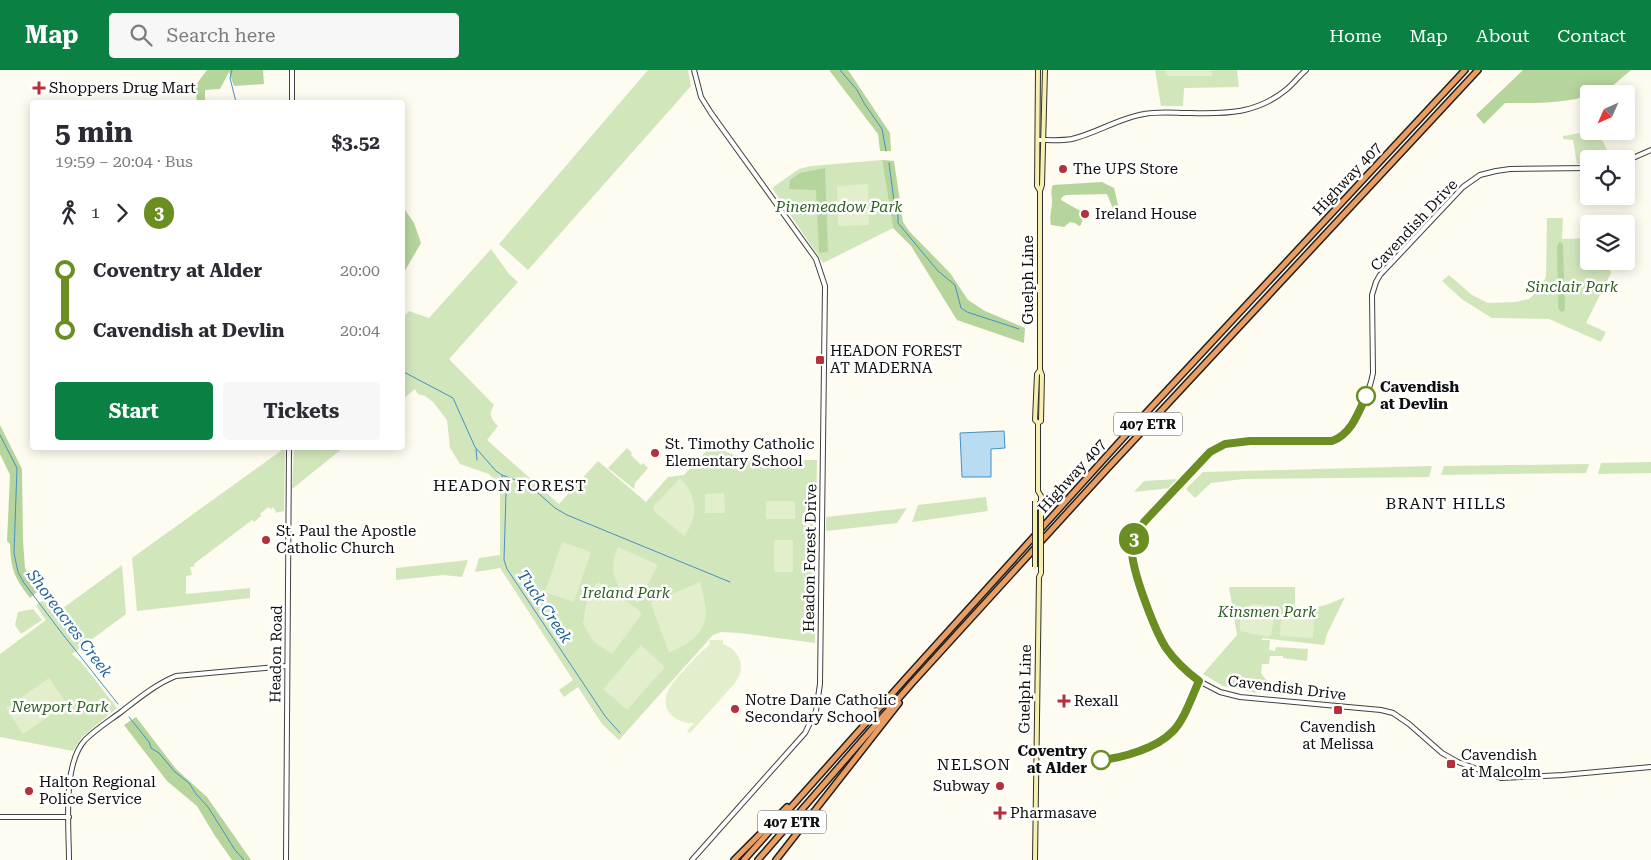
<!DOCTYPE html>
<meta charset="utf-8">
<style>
:root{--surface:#fff;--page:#f7f7f7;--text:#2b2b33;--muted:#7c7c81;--accent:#0b8043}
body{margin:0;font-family:"Roboto Serif",serif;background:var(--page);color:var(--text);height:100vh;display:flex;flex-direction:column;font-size:19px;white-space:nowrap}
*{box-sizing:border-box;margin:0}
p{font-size:16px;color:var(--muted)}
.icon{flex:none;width:28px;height:28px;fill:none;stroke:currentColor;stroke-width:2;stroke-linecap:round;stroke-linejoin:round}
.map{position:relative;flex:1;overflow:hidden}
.sheet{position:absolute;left:30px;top:30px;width:375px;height:350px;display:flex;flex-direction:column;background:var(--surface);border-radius:5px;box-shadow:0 2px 12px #0003}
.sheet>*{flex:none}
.badge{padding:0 10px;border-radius:16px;font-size:18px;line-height:32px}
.needle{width:32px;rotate:225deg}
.buttons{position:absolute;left:1580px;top:15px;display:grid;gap:10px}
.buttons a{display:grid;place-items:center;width:55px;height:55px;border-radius:5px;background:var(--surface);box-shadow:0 2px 12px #0003;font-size:25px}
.map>.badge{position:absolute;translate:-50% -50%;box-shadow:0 0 0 2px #fff}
.legs{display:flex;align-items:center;gap:8px;height:55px;padding:0 25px;font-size:16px}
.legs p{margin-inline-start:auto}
.summary{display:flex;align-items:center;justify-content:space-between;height:85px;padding:0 25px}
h1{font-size:28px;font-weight:700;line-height:38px}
.cta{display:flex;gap:10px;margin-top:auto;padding:10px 25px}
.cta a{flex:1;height:58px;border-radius:5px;background:var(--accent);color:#fff;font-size:20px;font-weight:700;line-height:58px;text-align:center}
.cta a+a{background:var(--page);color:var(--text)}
ul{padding:0 25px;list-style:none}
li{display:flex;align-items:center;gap:18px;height:60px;font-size:19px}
li i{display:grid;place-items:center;width:8px;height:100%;margin:0 6px;background:currentColor}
li i::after{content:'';width:12px;height:12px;margin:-6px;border:4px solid;border-radius:50%;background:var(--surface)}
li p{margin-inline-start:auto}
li:first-child i{background:linear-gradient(#0000 50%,currentColor 0)}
li:last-child i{background:linear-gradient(currentColor 50%,#0000 0)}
header{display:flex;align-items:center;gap:30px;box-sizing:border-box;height:70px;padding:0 25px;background:var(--accent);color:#fff}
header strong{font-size:24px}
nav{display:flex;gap:28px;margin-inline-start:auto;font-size:18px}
.search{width:350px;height:45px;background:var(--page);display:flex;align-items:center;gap:12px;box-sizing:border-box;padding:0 18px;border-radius:5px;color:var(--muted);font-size:19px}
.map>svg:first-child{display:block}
</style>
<header>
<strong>Map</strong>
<div class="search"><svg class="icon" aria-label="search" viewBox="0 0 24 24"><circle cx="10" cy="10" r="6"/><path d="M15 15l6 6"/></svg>Search here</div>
<nav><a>Home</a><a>Map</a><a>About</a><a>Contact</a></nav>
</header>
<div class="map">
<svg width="1651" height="790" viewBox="0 0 1651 790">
<rect width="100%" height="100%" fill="#fefbf0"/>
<g fill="#d2e6bc">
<path d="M 648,0 L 688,0 L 691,16 L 528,200 L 499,174 Z"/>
<path d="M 1155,0 L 1237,0 L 1239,17 L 1184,18 L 1183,36 L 1161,36 Z"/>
<path d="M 1592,61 L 1598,61 L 1611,89 L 1589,89 L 1589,94 L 1577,94 L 1573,70 L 1563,69 L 1563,66 Z"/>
<path d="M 882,90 L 893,158 L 823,193 L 772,118 L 799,99 L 811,96 Z"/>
<path d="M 1547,148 L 1563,148 L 1562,169 L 1589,168 L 1589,191 L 1607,191 L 1611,203 L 1586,253 L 1606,262 L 1601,272 L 1549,249 L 1492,248 L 1463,230 L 1442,211 L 1449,205 L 1472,225 L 1488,233 L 1515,232 L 1529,229 L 1539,220 L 1546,207 Z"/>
<path d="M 491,179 L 509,204 L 518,212 L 449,289 L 494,335 C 488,344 491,349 498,356 L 487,370 L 559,434 L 598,391 L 646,432 L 668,407 L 684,405 L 712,375 C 719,378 726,382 734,385 C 760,393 790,390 817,390 L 815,573 L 740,563 L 721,562 L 713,565 L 619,670 L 602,654 L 578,617 L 564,627 L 559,620 L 573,610 L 500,498 L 475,502 L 479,488 L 500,485 L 500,416 L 489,404 L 460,394 L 450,378 L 447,350 L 433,332 L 425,326 L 418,324 L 415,319 L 403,329 L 403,248 L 409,241 L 429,248 Z"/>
<path d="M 285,378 L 284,441 L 275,443 L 276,442 L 273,437 L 271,439 L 268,437 L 260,444 L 261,446 L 254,452 L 252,450 L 194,494 L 195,496 L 190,497 L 192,505 L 186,506 L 186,524 L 250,518 L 250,528 L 137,541 L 132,488 Z"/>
<path d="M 294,378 L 343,378 L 292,419 Z"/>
<path d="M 627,378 L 632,383 L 631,385 L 641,395 L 643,393 L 648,398 L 635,413 L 634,419 L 608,398 Z"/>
<path d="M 1651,392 L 1651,403 L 1598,404 L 1601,393 Z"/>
<path d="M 1589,394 L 1586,403 L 1441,405 L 1444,396 Z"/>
<path d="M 1432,396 L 1429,407 L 1243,409 L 1211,413 L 1195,428 L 1186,419 L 1203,402 Z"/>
<path d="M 1179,409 L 1171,418 L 1134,422 L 1144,411 Z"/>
<path d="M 986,427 L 988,441 L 912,452 L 918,435 Z"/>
<path d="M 907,438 L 897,453 L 826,461 L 826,447 Z"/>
<path d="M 468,490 L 462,507 L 443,505 L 396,510 L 396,498 Z"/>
<path d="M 122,495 L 126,544 L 72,584 L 81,592 L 117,638 L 82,667 L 73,681 L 0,667 L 0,584 L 46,550 L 37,537 L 37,534 L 42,531 C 47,532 50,534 53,538 L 52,540 L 55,544 Z"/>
<path d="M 1229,517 L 1295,517 L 1295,536 C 1313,542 1329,534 1345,527 L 1327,564 L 1324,575 L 1262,568 L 1261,576 L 1262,570 L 1270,570 L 1269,580 L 1275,581 L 1276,577 L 1308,579 L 1307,591 L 1283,588 L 1283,586 L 1270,586 L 1269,594 L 1262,594 L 1261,603 L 1267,611 L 1267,615 L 1258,615 L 1257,623 L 1223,616 L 1203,604 L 1237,565 Z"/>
<path d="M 33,539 L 42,550 L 21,564 L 15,555 L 18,542 Z"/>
</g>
<g fill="#b6d59c">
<path d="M 207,0 L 263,0 L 264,14 L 234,16 L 229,2 L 220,19 L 205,20 L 205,32 L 197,32 L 195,16 Z"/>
<path d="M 829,0 L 848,0 L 890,63 L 891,81 L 880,81 L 878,64 Z"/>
<path d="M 1523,0 L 1631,0 L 1611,17 L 1589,24 L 1589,25 C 1566,34 1530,33 1505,33 L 1484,54 L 1476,45 Z"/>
<path d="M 882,90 L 894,91 L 903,152 L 909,161 L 950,203 L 968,230 L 985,241 L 1025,258 L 1024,273 L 957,250 L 911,176 L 893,158 Z"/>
<path d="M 825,98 L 828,182 L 819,183 L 816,120 L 789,119 L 790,110 L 800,103 Z"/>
<path d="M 1102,112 L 1114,118 L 1119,139 L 1117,142 L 1114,141 L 1107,124 L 1066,125 L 1062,127 L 1061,130 L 1084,143 L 1081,155 L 1079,156 L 1075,153 L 1070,152 L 1064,157 L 1051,155 C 1049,147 1052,139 1052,131 C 1052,124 1050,121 1053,115 Z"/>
<path d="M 403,137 L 414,153 L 421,173 L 403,204 Z"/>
<path d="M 1559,172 L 1562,173 L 1563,175 L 1565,237 L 1564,241 L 1561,242 L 1558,238 L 1557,177 Z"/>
<path d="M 0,355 L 22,399 L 23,471 L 25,498 L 38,521 L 30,528 C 14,507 11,500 10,474 L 7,471 L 10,405 L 0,384 Z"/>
<path d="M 136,647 L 176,699 L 207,727 L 251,790 L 232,790 L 215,766 L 197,736 L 167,711 L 124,655 Z"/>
</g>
<g fill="#e3eecd">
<path d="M 1165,0 L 1211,0 L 1212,6 L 1168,6 L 1166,4 Z"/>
<path d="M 868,114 L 869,155 L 838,156 L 837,116 Z"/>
<path d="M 680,408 C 697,425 699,447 684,466 L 654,441 L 653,437 Z"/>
<path d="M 724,423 L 725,443 L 705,443 L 705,424 Z"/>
<rect x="766" y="431" width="29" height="18"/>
<rect x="774" y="470" width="19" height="32"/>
<path d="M 562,472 L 591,482 L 574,532 L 545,522 Z"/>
<path d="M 618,477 L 656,494 L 657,497 L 638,533 C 615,519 607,502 618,477 Z"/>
<path d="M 599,512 L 640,541 L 641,545 L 612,584 L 594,572 L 583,554 L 586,533 L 596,514 Z"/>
<path d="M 700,512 C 711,553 708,564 669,583 L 651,534 L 652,532 Z"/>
<path d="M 1252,534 L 1276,536 L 1271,565 L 1268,567 L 1240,561 C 1239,548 1241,542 1252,534 Z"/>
<path d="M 1281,546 L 1314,548 L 1313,568 L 1280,566 Z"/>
<path d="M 709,570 L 723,570 L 723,574 C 740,580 747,598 735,613 L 690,663 L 687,661 L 694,653 C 676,654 659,640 668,621 C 672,612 701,580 710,575 Z"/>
<path d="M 641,575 L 665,597 L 627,640 L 603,619 Z"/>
<path d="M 49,608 L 67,634 L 23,664 L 6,638 Z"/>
</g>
<path fill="#b8dcf1" stroke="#4591c2" d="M 1004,361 L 1005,378 L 991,379 L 991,407 L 962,407 L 960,363 Z"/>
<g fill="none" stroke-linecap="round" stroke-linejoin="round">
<g stroke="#4591c2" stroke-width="1">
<path d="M 232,0 L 230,8 L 236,32"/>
<path d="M 840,0 L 857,20 L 864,33 L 882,59 L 886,81"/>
<path d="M 889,93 L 894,131 L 898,143 L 898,153 L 938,201 L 955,215 L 961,238 L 967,242 L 1019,259"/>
<path d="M 402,301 L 453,328 L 475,377 L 496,401 L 502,405 L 529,415 L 555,438 L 567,445 L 730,512"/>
<path d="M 0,365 L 17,398 L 14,483 L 18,502 L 24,513 L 61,562 L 118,634"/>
<path d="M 476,379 L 477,390"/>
<path d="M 502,406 L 506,423 L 504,490 L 507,499 L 605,646 L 620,663"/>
<path d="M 129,647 L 149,672 L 151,678 L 159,683 L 175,702 L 189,713 L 196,724 L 208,737 L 235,780 L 244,790"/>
</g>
<defs>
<g id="tertiary">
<path d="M 292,32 L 292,0"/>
<path d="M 1038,70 C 1049,70 1061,71 1072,69 C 1097,63 1119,48 1144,44 C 1159,41 1175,43 1190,43 C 1226,44 1257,44 1287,19 C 1294,13 1299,6 1306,0"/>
<path d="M 1626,91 L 1651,80"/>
<path d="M 1589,98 L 1510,99 L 1496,101 L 1480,105 L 1463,117 L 1380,205 L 1376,212 L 1372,225 L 1373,303 C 1370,320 1356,355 1342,366 C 1339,368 1335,369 1332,371 L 1251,371 L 1225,374 L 1210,381 L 1144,453 L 1136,464 L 1132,476 L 1134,496 L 1160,566 L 1166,578 L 1185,600 L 1199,611 L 1220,622 L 1240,627 L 1348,637 L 1381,640 L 1393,643 L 1409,654 L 1442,683 L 1458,692 L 1501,708 L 1563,705 L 1651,697"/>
<path d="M 0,747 L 69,747"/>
<path d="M 69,790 C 69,757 62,695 85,670 C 96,659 109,651 121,642 C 139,628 156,614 176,606 L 287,596"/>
<path d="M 286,790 L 289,378"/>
<path d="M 692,790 L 805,663 L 816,641 L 820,614 L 825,216 L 816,189 L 711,43 L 701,27 L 694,0"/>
</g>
<g id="secondary">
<path d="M 1040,121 L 1042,115 L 1045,0"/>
<path d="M 1040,300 L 1037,304 L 1035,350 L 1038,353 L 1038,421 L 1041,426 L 1041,431"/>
<path d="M 1038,353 L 1041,351 L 1042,305 L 1040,300 L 1040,121 L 1037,116 L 1038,0"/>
<path d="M 1035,790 L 1039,507 L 1041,503 L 1041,497"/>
</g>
<g id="motorway">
<path d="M 734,790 L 787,737"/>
<path d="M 744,790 L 907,607 L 1132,358 L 1465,0"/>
<path d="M 758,790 L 912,613 L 1107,399 L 1478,0"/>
<path d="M 776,790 L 899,633"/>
</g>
</defs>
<use href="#tertiary" stroke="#414141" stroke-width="6"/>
<use href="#secondary" stroke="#303030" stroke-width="6"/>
<use href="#motorway" stroke="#1f1f1f" stroke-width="8"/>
<use href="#tertiary" stroke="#fff" stroke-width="4"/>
<use href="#secondary" stroke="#f8f0b0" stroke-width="4"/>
<use href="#motorway" stroke="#e99f63" stroke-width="5"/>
<defs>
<g id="secondary-bridge">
<path d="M 1035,431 L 1035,497"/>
<path d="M 1041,431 L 1041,497"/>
</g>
</defs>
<use href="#secondary-bridge" stroke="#303030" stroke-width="6" stroke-linecap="butt"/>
<use href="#secondary-bridge" stroke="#f8f0b0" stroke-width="4"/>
</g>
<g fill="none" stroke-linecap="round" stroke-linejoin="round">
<defs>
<path id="line-1" d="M 1101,690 C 1122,688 1157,678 1172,662 C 1184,651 1192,626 1199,611 C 1187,602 1175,591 1166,578 C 1155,561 1130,497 1132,477 C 1133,468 1139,460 1144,452 L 1210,382 L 1225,374 L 1250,371 L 1332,371 C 1351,364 1358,344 1366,326"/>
</defs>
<use href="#line-1" stroke="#fff" stroke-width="11"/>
<use href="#line-1" stroke="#6b8e23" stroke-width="8"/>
</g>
<g fill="#b33138" stroke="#fff" stroke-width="2">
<path d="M36.5 10.5h5v5h5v5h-5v5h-5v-5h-5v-5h5z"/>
<circle cx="1063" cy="99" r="5"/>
<circle cx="1085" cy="144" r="5"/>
<rect x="815" y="285" width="10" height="10" rx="2.5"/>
<circle cx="655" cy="383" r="5"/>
<circle cx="266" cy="470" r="5"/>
<path d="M1061.5 623.5h5v5h5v5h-5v5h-5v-5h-5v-5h5z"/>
<circle cx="735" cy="639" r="5"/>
<rect x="1333" y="635" width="10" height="10" rx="2.5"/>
<rect x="1446" y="689" width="10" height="10" rx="2.5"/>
<circle cx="1000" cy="716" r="5"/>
<circle cx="29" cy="721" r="5"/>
<path d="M997.5 735.5h5v5h5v5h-5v5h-5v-5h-5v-5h5z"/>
</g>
<g fill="#fff" stroke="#6b8e23" stroke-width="2.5">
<circle cx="1366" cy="326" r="9"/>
<circle cx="1101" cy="690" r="9"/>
</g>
<g text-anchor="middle" stroke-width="5" stroke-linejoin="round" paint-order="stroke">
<g fill="#fff" stroke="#565656" stroke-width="1">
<rect x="1114" y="342.5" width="68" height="23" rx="4"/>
<rect x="758" y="740.5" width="68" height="23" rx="4"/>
</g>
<g font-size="14" font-weight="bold" fill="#0e0e0e">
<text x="1148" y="359">407 ETR</text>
<text x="792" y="757">407 ETR</text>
</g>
<g font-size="15" fill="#0e0e0e" stroke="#fff" text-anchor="start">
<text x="49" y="23">Shoppers Drug Mart</text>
<text x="1073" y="104">The UPS Store</text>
<text x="1095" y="149">Ireland House</text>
<text x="830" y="286">HEADON FOREST<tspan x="830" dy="17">AT MADERNA</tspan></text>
<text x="665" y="379">St. Timothy Catholic<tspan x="665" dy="17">Elementary School</tspan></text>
<text x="276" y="466">St. Paul the Apostle<tspan x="276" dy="17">Catholic Church</tspan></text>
<text x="745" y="635">Notre Dame Catholic<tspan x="745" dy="17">Secondary School</tspan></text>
<text x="1074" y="636">Rexall</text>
<text x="1338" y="662" text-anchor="middle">Cavendish<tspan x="1338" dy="17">at Melissa</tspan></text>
<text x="1461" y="690">Cavendish<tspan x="1461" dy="17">at Malcolm</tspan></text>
<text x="39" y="717">Halton Regional<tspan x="39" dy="17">Police Service</tspan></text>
<text x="990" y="721" text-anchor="end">Subway</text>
<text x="1010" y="748">Pharmasave</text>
</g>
<g font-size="15" fill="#0e0e0e" stroke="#fff">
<text transform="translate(1347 109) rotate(-47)" y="5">Highway 407</text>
<text transform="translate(1414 155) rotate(-47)" y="5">Cavendish Drive</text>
<text transform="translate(1028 210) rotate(-90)" y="5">Guelph Line</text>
<text transform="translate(1072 406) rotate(-48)" y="5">Highway 407</text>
<text transform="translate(810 488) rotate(-89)" y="5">Headon Forest Drive</text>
<text transform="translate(276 584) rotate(-89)" y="5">Headon Road</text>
<text transform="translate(1287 618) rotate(7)" y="5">Cavendish Drive</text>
<text transform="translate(1025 619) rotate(-89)" y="5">Guelph Line</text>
</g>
<g font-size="15" font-style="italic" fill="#306023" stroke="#fff">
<text x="839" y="142">Pinemeadow Park</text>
<text x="1572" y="222">Sinclair Park</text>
<text x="626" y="528">Ireland Park</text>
<text x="1267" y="547">Kinsmen Park</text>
<text x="60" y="642">Newport Park</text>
</g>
<g font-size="15" font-weight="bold" fill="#0e0e0e" stroke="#fff" text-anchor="start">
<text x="1380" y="322">Cavendish<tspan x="1380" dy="17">at Devlin</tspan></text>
<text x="1087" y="686" text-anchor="end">Coventry<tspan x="1087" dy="17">at Alder</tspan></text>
</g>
<g font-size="16" letter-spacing="1" fill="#0e0e0e" stroke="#fff">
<text x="510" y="421">HEADON FOREST</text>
<text x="1446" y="439">BRANT HILLS</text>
<text x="974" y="700">NELSON</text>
</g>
<g font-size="16" font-style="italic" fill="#216396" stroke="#fff">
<text transform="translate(545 536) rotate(56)" y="6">Tuck Creek</text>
<text transform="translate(70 553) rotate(53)" y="6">Shoreacres Creek</text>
</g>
</g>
</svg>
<div class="buttons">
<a><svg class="needle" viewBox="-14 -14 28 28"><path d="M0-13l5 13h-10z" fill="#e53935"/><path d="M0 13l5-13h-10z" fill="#7c7c81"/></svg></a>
<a><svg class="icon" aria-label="locate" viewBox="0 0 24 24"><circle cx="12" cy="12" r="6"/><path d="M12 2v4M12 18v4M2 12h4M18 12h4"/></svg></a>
<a><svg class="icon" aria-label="layers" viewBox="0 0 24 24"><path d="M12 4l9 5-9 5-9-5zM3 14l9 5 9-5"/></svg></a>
</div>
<b class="badge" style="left:1134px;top:469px;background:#6b8e23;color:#fff">3</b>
<section class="sheet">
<div class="summary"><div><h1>5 min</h1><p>19:59 – 20:04 · Bus</p></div><b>$3.52</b></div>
<div class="legs"><svg class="icon" aria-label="walk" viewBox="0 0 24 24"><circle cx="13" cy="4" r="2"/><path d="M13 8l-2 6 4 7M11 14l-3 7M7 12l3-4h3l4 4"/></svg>1<svg class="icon" aria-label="forward" viewBox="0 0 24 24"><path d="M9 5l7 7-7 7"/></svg><b class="badge" style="background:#6b8e23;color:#fff">3</b></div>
<ul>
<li><i style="color:#6b8e23"></i><b>Coventry at Alder</b><p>20:00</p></li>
<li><i style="color:#6b8e23"></i><b>Cavendish at Devlin</b><p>20:04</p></li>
</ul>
<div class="cta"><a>Start</a><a>Tickets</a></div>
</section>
</div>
